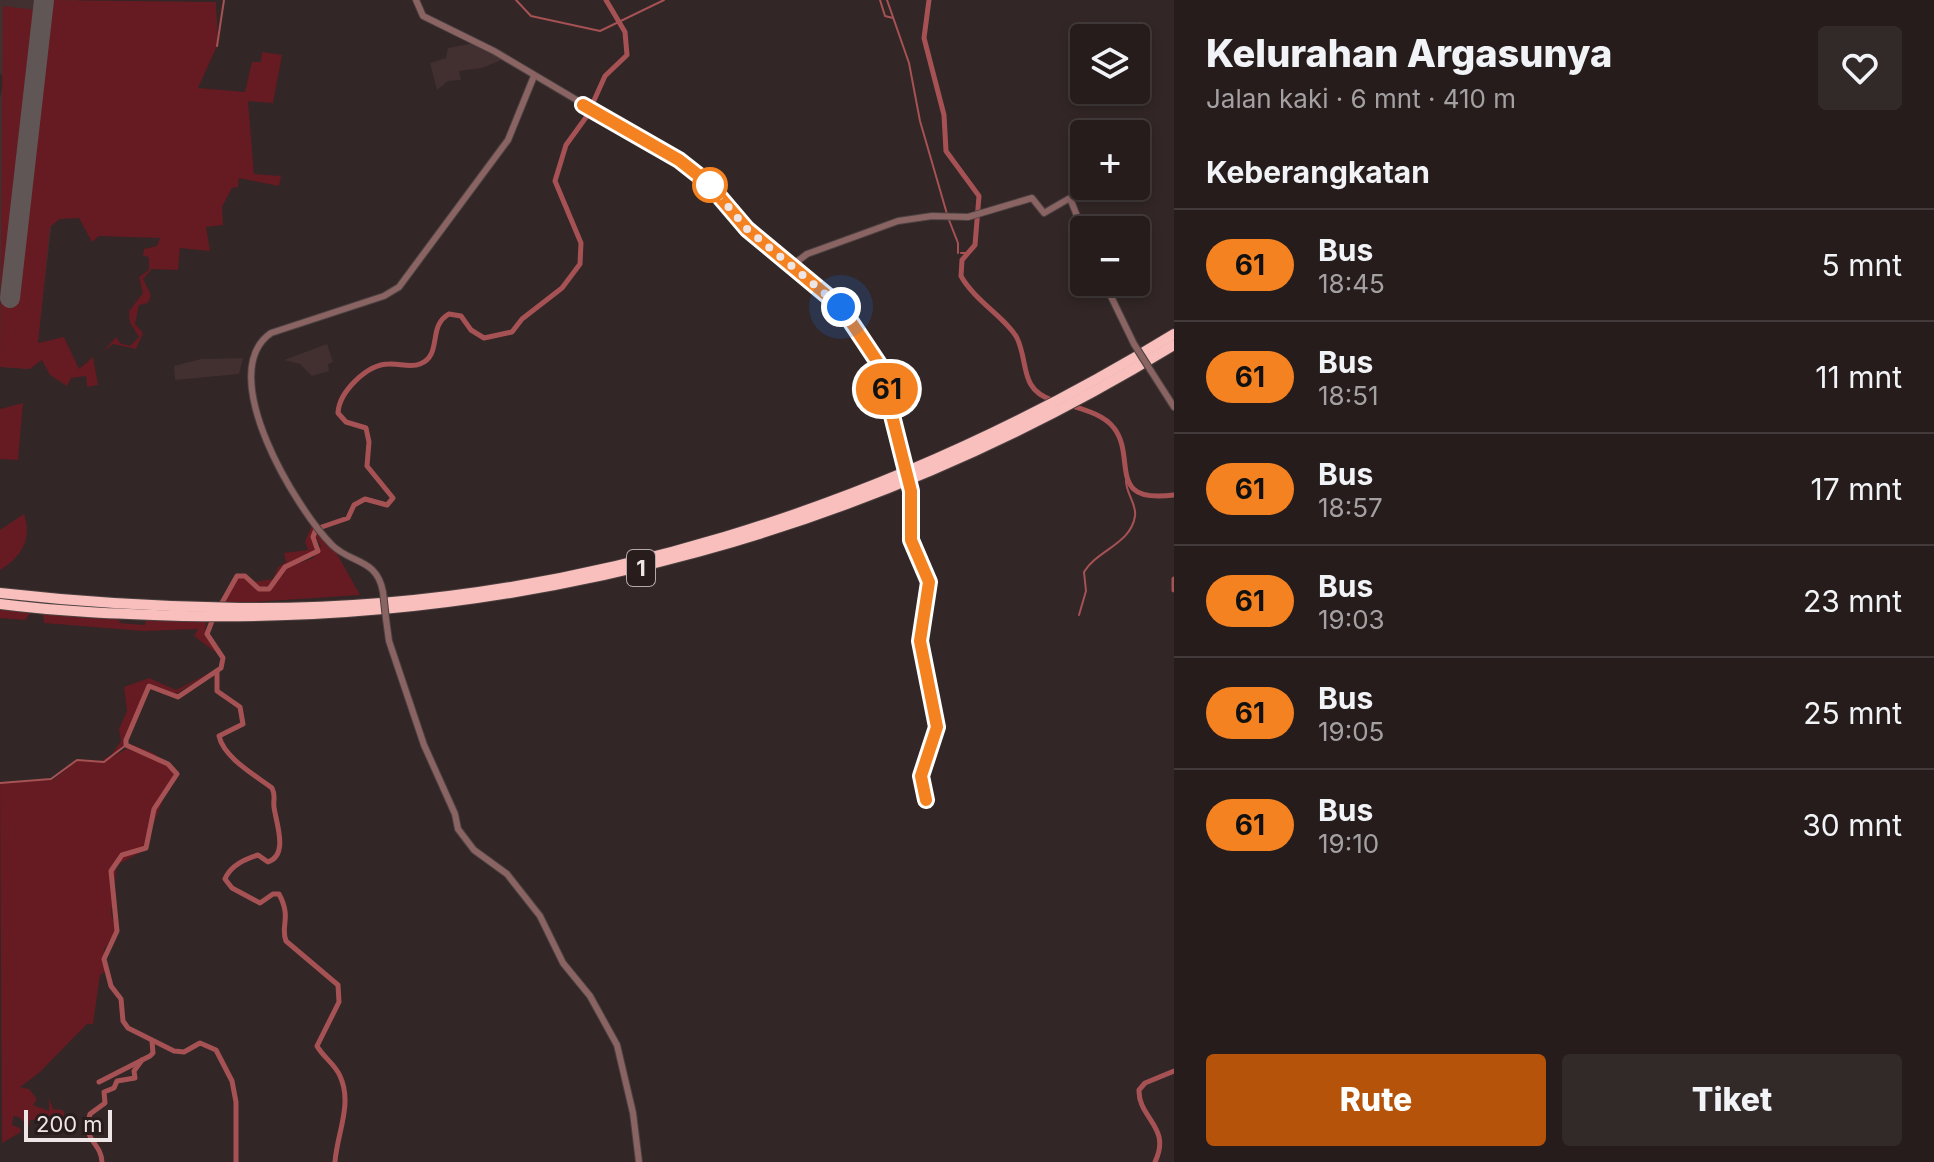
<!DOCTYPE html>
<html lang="id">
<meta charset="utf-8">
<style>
:root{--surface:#261c1c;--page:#322929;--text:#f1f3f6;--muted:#a4a1a3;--line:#423a3b;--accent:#b45309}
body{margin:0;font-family:Inter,sans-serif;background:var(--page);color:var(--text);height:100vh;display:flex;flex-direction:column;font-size:30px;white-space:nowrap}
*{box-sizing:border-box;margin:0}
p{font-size:26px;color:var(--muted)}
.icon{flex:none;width:44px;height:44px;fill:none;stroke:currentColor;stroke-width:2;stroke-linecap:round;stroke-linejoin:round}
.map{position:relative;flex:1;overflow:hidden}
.panel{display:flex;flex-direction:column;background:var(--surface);width:760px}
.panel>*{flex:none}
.badge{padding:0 16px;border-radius:26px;font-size:28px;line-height:52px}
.buttons{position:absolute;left:1070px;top:24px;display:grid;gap:16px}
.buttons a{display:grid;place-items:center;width:80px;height:80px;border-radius:8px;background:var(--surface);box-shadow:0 4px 12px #0003,0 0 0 2px var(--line);font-size:40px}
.scale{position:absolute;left:24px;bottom:20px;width:88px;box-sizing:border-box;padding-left:8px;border:4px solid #eee6e6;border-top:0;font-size:22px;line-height:28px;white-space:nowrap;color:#eee6e6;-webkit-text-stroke:6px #281d1c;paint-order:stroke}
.you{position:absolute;width:40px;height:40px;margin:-20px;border:6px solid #fff;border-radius:50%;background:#1a73e8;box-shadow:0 0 0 12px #1a73e833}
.map>.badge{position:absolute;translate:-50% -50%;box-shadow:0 0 0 4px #fff}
h2{padding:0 32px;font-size:30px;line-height:72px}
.round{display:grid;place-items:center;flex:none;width:84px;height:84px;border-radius:8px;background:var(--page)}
.headline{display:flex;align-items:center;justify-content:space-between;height:136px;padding:0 32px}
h1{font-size:38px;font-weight:800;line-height:60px}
.action{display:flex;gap:16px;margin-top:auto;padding:16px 32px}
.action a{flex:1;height:92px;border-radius:8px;background:var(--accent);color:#fff;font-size:32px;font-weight:800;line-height:92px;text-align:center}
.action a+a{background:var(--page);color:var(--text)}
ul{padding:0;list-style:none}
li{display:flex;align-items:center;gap:24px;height:112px;padding:0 32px;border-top:2px solid var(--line)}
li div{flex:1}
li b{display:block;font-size:30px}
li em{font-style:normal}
li .badge{min-width:88px;font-weight:700;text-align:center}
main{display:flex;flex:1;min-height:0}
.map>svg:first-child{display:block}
</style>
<main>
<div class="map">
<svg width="1174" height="1162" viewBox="0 0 1174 1162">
<rect width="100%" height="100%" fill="#322626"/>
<g fill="#422f2f">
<path d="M 0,0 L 78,0 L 35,364 L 30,369 L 0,367 L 0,98 L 4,79 L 0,73 Z"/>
<path d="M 475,43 L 504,59 L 482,68 L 459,71 L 461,80 L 448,81 L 437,90 L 430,63 L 446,58 L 448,48 Z"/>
<path d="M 327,344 L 333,362 L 328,364 L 329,371 L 312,376 L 300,364 L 284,360 Z"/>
<path d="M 243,358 L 239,374 L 175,380 L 174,366 L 201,359 Z"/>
</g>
<g fill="#651b21">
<path d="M 51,0 L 216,2 L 218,44 L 198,88 L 245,92 L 252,62 L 261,62 L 262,52 L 282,55 L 273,103 L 248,101 L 254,174 L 281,176 L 279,186 L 239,178 L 238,187 L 232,188 L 222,207 L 223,225 L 206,227 L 210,251 L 180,248 L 178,270 L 152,269 L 143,279 L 151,295 L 148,303 L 139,305 L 135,324 L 143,333 L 136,349 L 113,344 L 103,352 L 116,337 L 120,343 L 130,346 L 139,337 L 130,323 L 129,311 L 143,293 L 139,277 L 149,270 L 149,257 L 143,256 L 144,249 L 157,246 L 160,238 L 99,236 L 92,242 L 79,218 L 60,219 L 50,227 L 38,343 L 64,337 L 79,369 L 93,357 L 98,385 L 87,387 L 86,376 L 71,378 L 67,386 L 50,375 L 42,360 L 30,369 L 0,367 L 3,6 L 36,10 L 3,297 L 16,299 Z"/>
<path d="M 23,403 L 18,460 L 0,459 L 0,409 Z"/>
<path d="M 24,514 C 33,539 21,557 0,570 L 0,530 Z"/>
<path d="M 314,520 L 316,527 L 312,537 L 317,551 L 291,562 L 273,585 L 259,588 L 254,582 L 273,579 L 278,567 L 286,562 L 284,553 L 308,550 L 305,542 Z"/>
<path d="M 316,530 L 336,552 L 360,595 L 224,604 L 237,577 L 245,577 L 258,590 L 269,591 L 286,568 L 313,558 L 321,546 L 315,536 Z"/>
<path d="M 0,608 L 118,617 L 120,623 L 145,625 L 146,618 L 206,621 L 205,636 L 218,654 L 194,636 L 198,629 L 144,631 L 44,623 L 43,614 L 31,612 L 25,620 L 0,618 Z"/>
<path d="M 213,671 L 176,694 L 148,683 C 134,710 134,753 99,762 L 111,755 L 121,741 L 119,729 L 127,711 L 124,687 L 149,678 L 176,690 Z"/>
<path d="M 133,745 L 153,753 L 178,772 L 167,789 L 143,851 L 117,865 L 111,913 L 116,930 L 104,950 L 106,971 L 100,975 L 93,1024 L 87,1024 L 39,1073 L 20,1087 L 29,1089 L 37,1099 L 33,1105 L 49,1111 L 49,1099 L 53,1109 L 63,1110 L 65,1116 L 55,1118 L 54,1114 L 44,1120 L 43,1115 L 38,1116 L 37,1120 L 30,1120 L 29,1127 L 19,1117 L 12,1116 L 15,1107 L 12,1125 L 20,1128 L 21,1132 L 2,1143 L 0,783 L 53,780 L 77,761 L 104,762 Z"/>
</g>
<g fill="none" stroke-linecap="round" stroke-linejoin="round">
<g stroke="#a65254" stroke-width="2">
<path d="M 516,0 L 531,16 L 600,31 L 664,0"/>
<path d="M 880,0 L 885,16 L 893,18"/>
<path d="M 887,0 L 909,63 L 920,121 L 947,214"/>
<path d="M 217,46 L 224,0"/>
<path d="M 949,220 L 958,243 L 958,253"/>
<path d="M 961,253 L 968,253"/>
<path d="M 1079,615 L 1086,591 L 1084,572 C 1097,550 1131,544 1135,516 C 1137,503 1125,493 1126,479"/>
<path d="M 0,783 L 51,779 L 77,760 L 104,762 L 126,745"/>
</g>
<g stroke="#a65254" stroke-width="5">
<path d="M 929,0 L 924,38 L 944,115 L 946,151 L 979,196 L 975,245 L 962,260 L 961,276 C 974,300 1008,320 1017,338 C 1029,363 1019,389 1052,400"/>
<path d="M 1069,405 C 1085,410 1104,415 1114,428 C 1137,458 1105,504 1174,495"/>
<path d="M 1174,579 L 1174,590"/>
<path d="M 219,608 L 237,576 L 245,576 L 259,589 L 269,589 L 285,567 L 318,551 L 313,537 L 316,529 L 348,518 L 354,505 L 365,499 L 387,505 L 393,498 L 367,466 L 369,442 L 366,428 L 346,422 L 338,413 C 339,392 367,364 389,364 C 398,363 411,368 420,364 C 443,355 427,326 449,314 L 461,316 L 471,330 L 484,338 L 512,332 L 522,319 L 562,288 L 580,264 L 581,243 L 555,181 L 566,145 L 587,116 L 605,76 L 627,55 L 625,32 L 606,0"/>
<path d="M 214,616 L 207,634 L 223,658 L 221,668 L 178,697 L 149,686 L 126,740 L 126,745 L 168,764 L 177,774 L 154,809 L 146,848 L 122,855 L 111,871 L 117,931 L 104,959 L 111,986 L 121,999 L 123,1021 L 128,1028 L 174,1051 L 184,1052 L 200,1043 L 216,1050 L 232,1081 L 236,1102 L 236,1162"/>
<path d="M 217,671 L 217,691 L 240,707 L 243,724 L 219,736 C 224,758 255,775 272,788 C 276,796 273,799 274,807 C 276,823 289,855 268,862 L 258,855 C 245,859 230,866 225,879 L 232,888 L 260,903 L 273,894 L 279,894 C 292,918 280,926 286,941 L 338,985 L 339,1002 L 317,1046 C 323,1057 335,1064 340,1076 C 353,1104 337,1133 335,1162"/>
<path d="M 99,1082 L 150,1056 L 153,1053 L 152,1041"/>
<path d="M 102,1162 C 101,1141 81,1141 90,1114 L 105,1103 L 104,1092 L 114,1088 L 117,1081 L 135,1078 L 134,1071 L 142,1060"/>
<path d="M 1155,1162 C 1172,1127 1138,1118 1139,1090 L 1145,1083 L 1174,1071"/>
</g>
<path stroke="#615656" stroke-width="20" d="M 10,298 L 44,0"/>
<defs>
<g id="tertiary">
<path d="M 416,0 L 423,16 L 494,51 L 688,166 L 710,185 L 747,229 L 848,316 L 881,369 L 904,460"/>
<path d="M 791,266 L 807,254 L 898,221 L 932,216 L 968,217 L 1032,198 L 1044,213 L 1070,198 L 1084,234"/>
<path d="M 1104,282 L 1134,344"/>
<path d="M 1151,371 L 1174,407"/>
<path d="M 911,491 L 911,540 L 929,582 L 921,650 L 937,727 L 921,776 L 926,800"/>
<path d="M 383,592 C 377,558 351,564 332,545 C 297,510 213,373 271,333 L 384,296 L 399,287 L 508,140 L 534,76"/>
<path d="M 386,619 L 389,641 L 424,745 L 455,814 L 458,829 L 474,850 L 507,874 L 540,916 L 563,963 L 590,996 L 617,1045 L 633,1113 L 639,1162"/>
</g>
<g id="motorway">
<path d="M 0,593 C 80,602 160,607 240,608 C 569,612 895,505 1174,334"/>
<path d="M 0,604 C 61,612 123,614 184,616 C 535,623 875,528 1174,345"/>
</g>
</defs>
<use href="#tertiary" stroke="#4c4141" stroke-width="8"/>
<use href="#motorway" stroke="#4c4141" stroke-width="12"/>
<use href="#tertiary" stroke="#8a6363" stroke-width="6"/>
<use href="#motorway" stroke="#f8bfbd" stroke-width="10"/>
<defs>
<g id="tertiary-bridge">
<path d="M 1134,344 L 1151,371"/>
<path d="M 904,460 L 911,491"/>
<path d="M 383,592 L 386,619"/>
</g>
</defs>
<use href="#tertiary-bridge" stroke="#4c4141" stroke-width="8" stroke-linecap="butt"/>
<use href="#tertiary-bridge" stroke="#8a6363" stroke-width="6"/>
</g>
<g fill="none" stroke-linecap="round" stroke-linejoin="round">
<defs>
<path id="line" d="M 583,105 L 679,160 L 707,182 L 747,229 L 841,307 L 879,364 L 911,491 L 911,540 L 929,582 L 920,641 L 937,727 L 921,776 L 926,800"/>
</defs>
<use href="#line" stroke="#fff" stroke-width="18"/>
<use href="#line" stroke="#f58220" stroke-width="12"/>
<path stroke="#eee6e6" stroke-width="8" stroke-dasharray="0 14.4" d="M 710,185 L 747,229 L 841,307"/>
</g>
<circle fill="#fff" stroke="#f58220" stroke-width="4" cx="710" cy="185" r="16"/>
<g text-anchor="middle" stroke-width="8" stroke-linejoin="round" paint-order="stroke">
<rect fill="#281d1c" stroke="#b3aaa9" stroke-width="2" x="627" y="550" width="28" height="36" rx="6"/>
<g font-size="22" font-weight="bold" fill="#eee6e6">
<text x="641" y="576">1</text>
</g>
</g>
</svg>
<div class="buttons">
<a><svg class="icon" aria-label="layers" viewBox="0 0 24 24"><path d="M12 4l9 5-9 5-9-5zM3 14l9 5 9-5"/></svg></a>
<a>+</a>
<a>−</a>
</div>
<div class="scale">200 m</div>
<div class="you" style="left:841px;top:307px"></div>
<b class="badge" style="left:887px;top:389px;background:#f58220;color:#111">61</b>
</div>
<section class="panel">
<div class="headline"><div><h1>Kelurahan Argasunya</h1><p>Jalan kaki · 6 mnt · 410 m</p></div><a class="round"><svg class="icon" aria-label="heart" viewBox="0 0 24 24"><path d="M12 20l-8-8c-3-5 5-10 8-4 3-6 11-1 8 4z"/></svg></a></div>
<h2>Keberangkatan</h2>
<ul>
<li><span class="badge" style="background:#f58220;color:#111">61</span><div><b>Bus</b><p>18:45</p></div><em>5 mnt</em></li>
<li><span class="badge" style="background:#f58220;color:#111">61</span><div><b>Bus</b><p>18:51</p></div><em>11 mnt</em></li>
<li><span class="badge" style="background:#f58220;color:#111">61</span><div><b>Bus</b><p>18:57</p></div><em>17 mnt</em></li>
<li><span class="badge" style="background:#f58220;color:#111">61</span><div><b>Bus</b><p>19:03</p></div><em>23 mnt</em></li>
<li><span class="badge" style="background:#f58220;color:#111">61</span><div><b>Bus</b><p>19:05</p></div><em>25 mnt</em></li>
<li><span class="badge" style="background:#f58220;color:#111">61</span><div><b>Bus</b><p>19:10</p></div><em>30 mnt</em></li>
</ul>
<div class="action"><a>Rute</a><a>Tiket</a></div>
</section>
</main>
